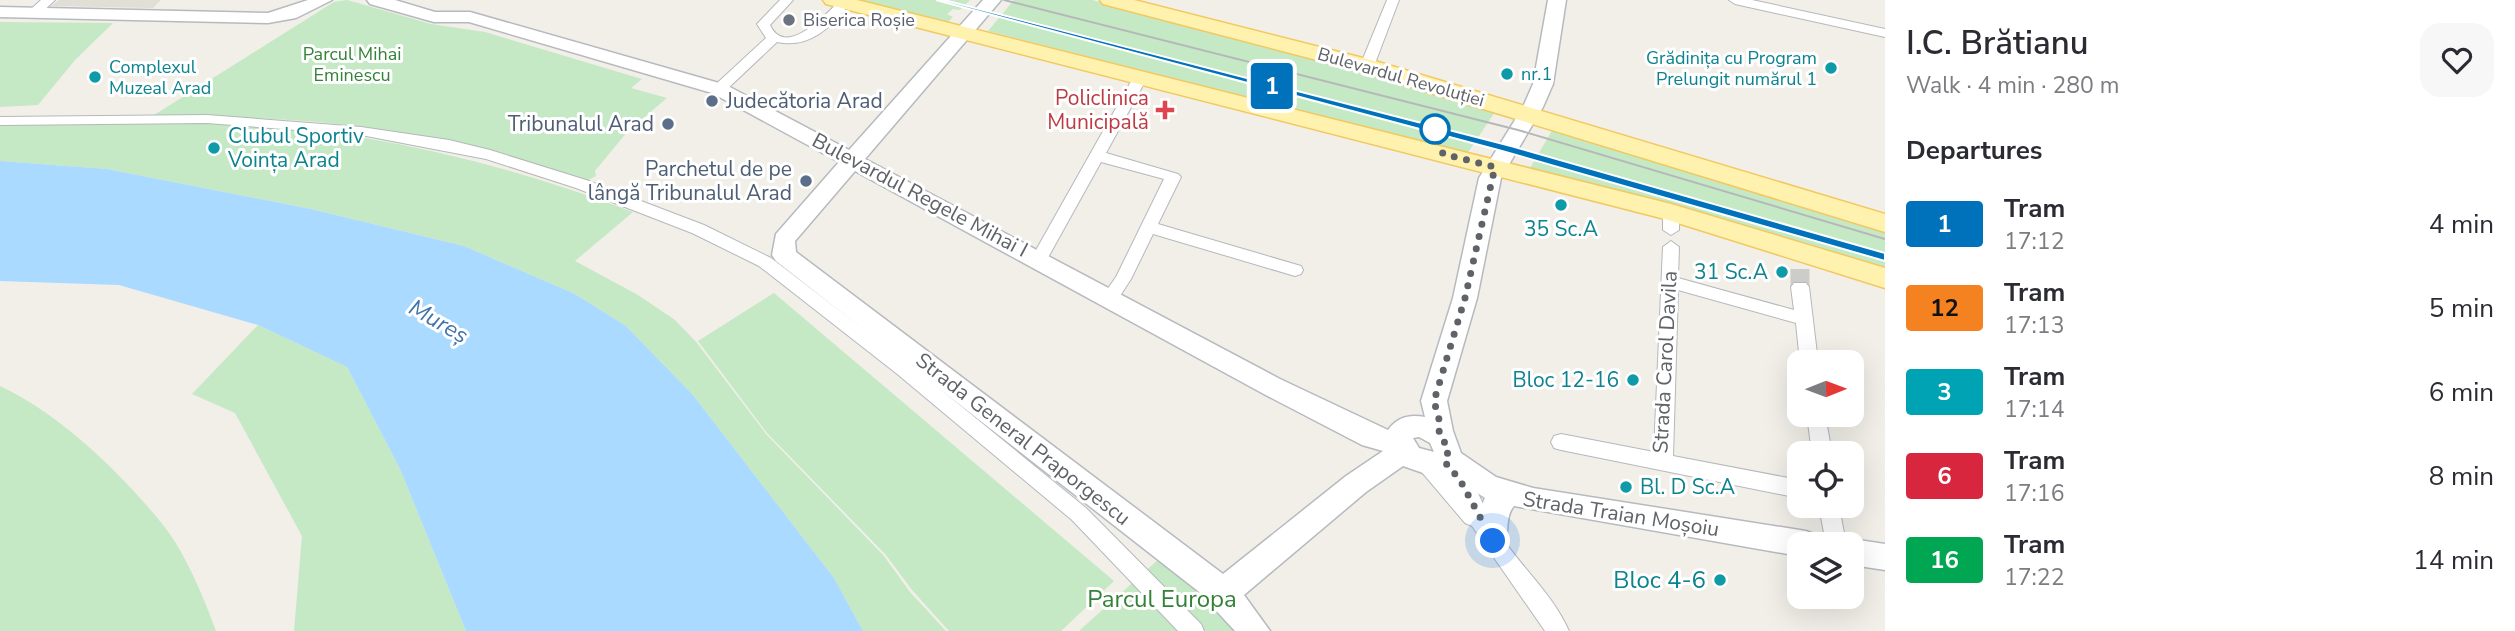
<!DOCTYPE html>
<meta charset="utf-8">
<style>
:root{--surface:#fff;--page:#f7f7f7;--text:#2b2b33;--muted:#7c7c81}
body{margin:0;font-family:"Nunito Sans",sans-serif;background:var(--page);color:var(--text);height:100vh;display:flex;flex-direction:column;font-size:26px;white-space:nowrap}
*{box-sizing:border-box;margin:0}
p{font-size:23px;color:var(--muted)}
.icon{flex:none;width:38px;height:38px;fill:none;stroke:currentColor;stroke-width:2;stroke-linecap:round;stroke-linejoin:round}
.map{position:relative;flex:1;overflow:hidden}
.panel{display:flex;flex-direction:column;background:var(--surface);width:630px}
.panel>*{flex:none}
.badge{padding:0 14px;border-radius:5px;font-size:24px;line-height:46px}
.needle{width:46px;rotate:89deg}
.tools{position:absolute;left:1787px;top:350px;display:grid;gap:14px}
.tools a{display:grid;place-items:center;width:77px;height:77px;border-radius:14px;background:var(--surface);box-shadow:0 7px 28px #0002;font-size:35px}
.you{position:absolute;width:35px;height:35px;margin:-18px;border:5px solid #fff;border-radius:50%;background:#1a73e8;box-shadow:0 0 0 10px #1a73e833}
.map>.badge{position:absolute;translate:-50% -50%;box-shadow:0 0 0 4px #fff}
h2{padding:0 21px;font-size:26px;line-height:63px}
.round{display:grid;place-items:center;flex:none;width:74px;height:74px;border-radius:21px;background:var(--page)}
.overview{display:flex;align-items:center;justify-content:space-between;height:119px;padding:0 21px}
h1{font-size:33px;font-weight:600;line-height:52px}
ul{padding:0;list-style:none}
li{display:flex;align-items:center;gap:21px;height:84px;padding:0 21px}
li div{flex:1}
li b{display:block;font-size:26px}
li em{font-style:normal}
li .badge{min-width:77px;font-weight:700;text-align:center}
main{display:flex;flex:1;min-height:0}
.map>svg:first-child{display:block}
</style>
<main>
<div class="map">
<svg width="1885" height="631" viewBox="0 0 1885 631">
<rect width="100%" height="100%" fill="#f1efe8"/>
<path fill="#e1ded6" d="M 59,0 L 161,0 L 153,8 L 51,6 Z"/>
<g fill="#c5e8c5">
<path d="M 347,0 L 431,24 L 485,32 L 642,79 L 631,88 L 667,98 L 627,132 L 595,171 L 596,176 L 587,181 C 514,159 443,139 368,128 C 298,117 225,118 154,115 L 334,2 Z"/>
<path d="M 860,0 L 970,0 L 960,10 L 953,9 L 947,14 L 953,17 L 948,22 Z"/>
<path d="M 1014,0 L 1092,0 L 1358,67 L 1497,109 L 1467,154 L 988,31 Z"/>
<path d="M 0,22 L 113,23 L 75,60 L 38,105 L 0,107 Z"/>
<path d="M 228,121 C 272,126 317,129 360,137 C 454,153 544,178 633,212 L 575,261 L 638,295 L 675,320 L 697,343 L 766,434 L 884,556 L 910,592 L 946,631 L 863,631 L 834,578 L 693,395 L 626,326 L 575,294 L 464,246 L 311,209 L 107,169 L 0,161 L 0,122 Z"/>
<path d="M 1554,127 L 1885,228 L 1885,269 L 1655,201 L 1529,170 Z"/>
<path d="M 774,293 L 1114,581 L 1061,631 L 949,631 L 912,590 L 886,555 L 767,433 L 698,341 Z"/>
<path d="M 258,325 L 347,367 L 400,469 L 466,631 L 294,631 L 302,536 L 235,413 L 192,394 Z"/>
<path d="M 0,386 C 59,413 122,474 163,525 C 185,552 204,598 216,631 L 0,631 Z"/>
<path d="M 1160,558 L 1195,583 L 1242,631 L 1079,631 Z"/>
</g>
<path fill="#aadaff" d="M 0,161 L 107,169 L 311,209 L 464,246 L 575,294 L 626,326 L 693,395 L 834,578 L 863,631 L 466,631 L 400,469 L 347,367 L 258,325 L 119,285 L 0,281 Z"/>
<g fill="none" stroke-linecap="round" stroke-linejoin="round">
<path stroke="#ccccc8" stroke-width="19" stroke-dasharray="19 10" stroke-linecap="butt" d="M 1800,269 L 1800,287"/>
<defs>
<g id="street">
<path d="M 41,0 L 55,0 L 38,16 L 30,16 L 30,10 Z"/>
<path d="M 780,0 L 793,0 L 770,25 C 785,59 827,14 840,0 L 850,3 C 832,27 809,49 777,42 L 724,92 L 714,92 L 714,86 L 766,38 L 757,24 Z"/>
<path d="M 1387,0 L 1399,0 L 1374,66 L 1372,69 L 1362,69 L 1360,66 Z"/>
<path d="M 1729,0 L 1752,0 L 1885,29 L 1885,37 L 1735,4 Z"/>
<path d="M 1140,74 L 1147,78 L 1106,153 L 1178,174 L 1181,177 L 1158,224 L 1301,266 L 1303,270 L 1301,274 L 1295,276 L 1153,234 L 1131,279 L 1116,302 L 1104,302 L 1101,298 L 1116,277 L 1164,179 L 1101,162 L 1045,263 L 1033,263 L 1031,259 L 1133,78 Z"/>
<path d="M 207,115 L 361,127 L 449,140 L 490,150 L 586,180 L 704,225 L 771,258 L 908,363 L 1086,508 L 1201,624 L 1204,631 L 1178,631 L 1072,520 L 896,373 L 759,266 L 692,233 L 576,188 L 486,159 L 361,135 L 207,123 L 0,125 L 0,117 Z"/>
<path d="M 1671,207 L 1679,212 L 1679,230 L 1671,235 L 1663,230 L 1663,212 Z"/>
<path d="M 1671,241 L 1679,247 L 1678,278 L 1794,310 L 1791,287 L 1794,283 L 1806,283 L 1809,287 L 1818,362 L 1800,362 L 1796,323 L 1678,290 L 1673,456 L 1799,480 L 1799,498 L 1561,450 L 1554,448 L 1551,442 L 1554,436 L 1561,434 L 1654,452 L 1663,247 Z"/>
<path d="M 1807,415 L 1825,415 L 1832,453 L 1812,453 Z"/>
<path d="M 1427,456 L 1439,464 L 1441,459 C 1464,451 1482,504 1491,521 C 1513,560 1551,590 1569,631 L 1545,631 L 1472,526 L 1465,523 L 1420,470 L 1417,464 L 1420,458 Z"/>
<path d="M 1819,506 L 1839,506 L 1846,544 L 1826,544 Z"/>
</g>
<g id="secondary">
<path d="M 308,0 L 332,0 L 296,18 L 268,23 L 0,17 L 0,7 L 268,13 Z"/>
<path d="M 367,0 L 395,0 L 435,12 L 470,12 L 726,85 L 849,150 L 983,0 L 1001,0 L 865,159 L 1280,379 L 1388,430 C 1397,417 1410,414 1425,417 L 1421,401 L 1453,298 L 1479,178 L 1523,107 L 1533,84 L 1548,0 L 1566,0 L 1553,84 L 1543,107 L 1501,178 L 1477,298 L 1447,401 L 1453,431 L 1461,453 L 1496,477 L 1533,488 L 1806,531 L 1816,535 L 1821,544 L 1799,544 L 1799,556 L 1514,506 C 1504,517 1510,537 1503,550 L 1493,554 L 1483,550 C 1476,535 1478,512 1485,498 L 1445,472 L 1429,475 L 1403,466 L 1366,492 L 1244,595 L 1270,631 L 1235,631 L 1198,591 L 776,261 L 772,255 L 776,234 L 839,162 L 712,93 L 469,22 L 434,22 L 370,4 ZM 855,171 L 1262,393 L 1362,445 L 1383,451 L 1346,476 L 1223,574 L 796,252 L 795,241 ZM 1419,437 L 1430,443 L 1434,452 L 1419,448 L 1413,438 Z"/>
<path d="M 1852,539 L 1885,544 L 1885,570 L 1852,565 L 1852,544 L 1841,544 Z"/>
</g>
<g id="primary">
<path d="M 823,0 L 857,0 L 1671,204 L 1885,268 L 1885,288 L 1665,219 L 826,4 Z"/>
<path d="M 1100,0 L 1134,0 L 1375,61 L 1885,214 L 1885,232 L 1359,71 L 1103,4 Z"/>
</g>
</defs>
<use href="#street" stroke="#b5b8bc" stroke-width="2"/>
<use href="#secondary" stroke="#b6babf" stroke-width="3"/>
<use href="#primary" stroke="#f2c960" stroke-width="3"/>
<use href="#street" fill="#fff" fill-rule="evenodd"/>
<use href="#secondary" fill="#fff" fill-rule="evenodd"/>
<use href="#primary" fill="#fff2af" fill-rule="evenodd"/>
<g stroke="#b6b7b8" stroke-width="2">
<path d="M 941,0 L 1507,148 L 1885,257"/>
<path d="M 1004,0 L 1518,130 L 1885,239"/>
</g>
</g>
<path fill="#0072bc" stroke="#fff" stroke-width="2" d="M 936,0 L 944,0 L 1511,146 L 1885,253 L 1885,261 L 1502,151 Z"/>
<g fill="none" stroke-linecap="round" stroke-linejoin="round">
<path stroke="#5f6368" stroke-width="7" stroke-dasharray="0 12.6" d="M 1435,129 L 1443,154 L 1495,167 L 1465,298 L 1434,401 L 1440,423 L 1439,433 L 1449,450 L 1444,461 L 1460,480 L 1493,541"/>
</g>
<circle fill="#6b7280" stroke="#fff" stroke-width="2.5" cx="789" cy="20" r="7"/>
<g fill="#0f9aa8" stroke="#fff" stroke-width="2.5">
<circle cx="1831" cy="68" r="7"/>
<circle cx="1507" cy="74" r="7"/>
<circle cx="95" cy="77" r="7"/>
<circle cx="214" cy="148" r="7"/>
<circle cx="1561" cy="205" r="7"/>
<circle cx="1782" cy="272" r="7"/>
<circle cx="1633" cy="380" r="7"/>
<circle cx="1626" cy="487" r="7"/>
<circle cx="1720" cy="580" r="7"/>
</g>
<g fill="#5c6f8a" stroke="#fff" stroke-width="2.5">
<circle cx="712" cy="101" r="7"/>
<circle cx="668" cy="124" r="7"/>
<circle cx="806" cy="181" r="7"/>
</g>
<path fill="#e0444e" stroke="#fff" stroke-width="2.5" d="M1161.5 99.5h7v7h7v7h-7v7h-7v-7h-7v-7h7z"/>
<circle fill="#fff" stroke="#0072bc" stroke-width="3.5" cx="1435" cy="129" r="14"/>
<g text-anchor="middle" stroke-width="6" stroke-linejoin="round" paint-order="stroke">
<g font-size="18" fill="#5b616d" stroke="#fff" text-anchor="start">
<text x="803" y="26">Biserica Roșie</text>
</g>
<g font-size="18" fill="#348238" stroke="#fff">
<text x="352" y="60">Parcul Mihai<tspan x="352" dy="21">Eminescu</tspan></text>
</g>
<g font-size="18" fill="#0d838f" stroke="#fff" text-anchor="start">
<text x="1817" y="64" text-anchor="end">Grădinița cu Program<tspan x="1817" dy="21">Prelungit numărul 1</tspan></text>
<text x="109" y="73">Complexul<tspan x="109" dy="21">Muzeal Arad</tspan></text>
<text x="1521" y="80">nr.1</text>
</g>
<g font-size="18" fill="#5f6368" stroke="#fff">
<text transform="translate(1401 77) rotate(16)" y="6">Bulevardul Revoluției</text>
</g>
<g font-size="21" fill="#be3a42" stroke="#fff" text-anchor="end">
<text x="1149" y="105">Policlinica<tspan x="1149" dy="24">Municipală</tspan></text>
</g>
<g font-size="21" fill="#4e5e75" stroke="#fff" text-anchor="end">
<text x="726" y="108" text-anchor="start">Judecătoria Arad</text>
<text x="654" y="131">Tribunalul Arad</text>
<text x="792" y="176">Parchetul de pe<tspan x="792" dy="24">lângă Tribunalul Arad</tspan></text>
</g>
<g font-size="21" fill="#0d838f" stroke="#fff" text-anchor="start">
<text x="228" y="143">Clubul Sportiv<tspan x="228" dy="24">Voința Arad</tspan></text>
<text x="1561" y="236" text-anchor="middle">35 Sc.A</text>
<text x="1768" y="279" text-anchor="end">31 Sc.A</text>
<text x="1619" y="387" text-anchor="end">Bloc 12-16</text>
<text x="1640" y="494">Bl. D Sc.A</text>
</g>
<g font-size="21" fill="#5f6368" stroke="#fff">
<text transform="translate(920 195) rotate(28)" y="7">Bulevardul Regele Mihai I</text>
<text transform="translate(1665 362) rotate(-87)" y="7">Strada Carol Davila</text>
<text transform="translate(1023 439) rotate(38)" y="7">Strada General Praporgescu</text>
<text transform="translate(1621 514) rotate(9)" y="7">Strada Traian Moșoiu</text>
</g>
<g font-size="23" font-style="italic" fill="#4174aa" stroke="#fff">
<text transform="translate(439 321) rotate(30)" y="8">Mureș</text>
</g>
<g font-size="24" fill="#0d838f" stroke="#fff" text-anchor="end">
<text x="1706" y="588">Bloc 4-6</text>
</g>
<g font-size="24" fill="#348238" stroke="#fff">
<text x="1162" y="607">Parcul Europa</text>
</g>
</g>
</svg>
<div class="tools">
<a><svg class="needle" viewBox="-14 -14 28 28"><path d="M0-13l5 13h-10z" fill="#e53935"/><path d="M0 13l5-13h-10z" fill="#7c7c81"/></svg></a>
<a><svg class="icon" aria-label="locate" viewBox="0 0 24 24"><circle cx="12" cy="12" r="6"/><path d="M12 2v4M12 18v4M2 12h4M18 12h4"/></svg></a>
<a><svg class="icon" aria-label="layers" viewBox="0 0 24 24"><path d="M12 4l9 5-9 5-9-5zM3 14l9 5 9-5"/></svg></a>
</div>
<div class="you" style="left:1493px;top:541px"></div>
<b class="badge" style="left:1272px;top:86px;background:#0072bc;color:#fff">1</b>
</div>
<section class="panel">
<div class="overview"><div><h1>I.C. Brătianu</h1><p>Walk · 4 min · 280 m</p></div><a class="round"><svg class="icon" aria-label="heart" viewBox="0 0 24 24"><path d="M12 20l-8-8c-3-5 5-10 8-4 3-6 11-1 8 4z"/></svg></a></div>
<h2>Departures</h2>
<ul>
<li><span class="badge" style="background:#0072bc;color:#fff">1</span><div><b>Tram</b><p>17:12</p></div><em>4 min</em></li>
<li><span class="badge" style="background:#f58220;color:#111">12</span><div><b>Tram</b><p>17:13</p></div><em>5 min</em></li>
<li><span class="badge" style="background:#00a3b4;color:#fff">3</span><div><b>Tram</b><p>17:14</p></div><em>6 min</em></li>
<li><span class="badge" style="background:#d7263d;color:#fff">6</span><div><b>Tram</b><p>17:16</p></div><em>8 min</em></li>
<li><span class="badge" style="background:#00a651;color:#fff">16</span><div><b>Tram</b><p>17:22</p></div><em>14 min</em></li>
</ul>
</section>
</main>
